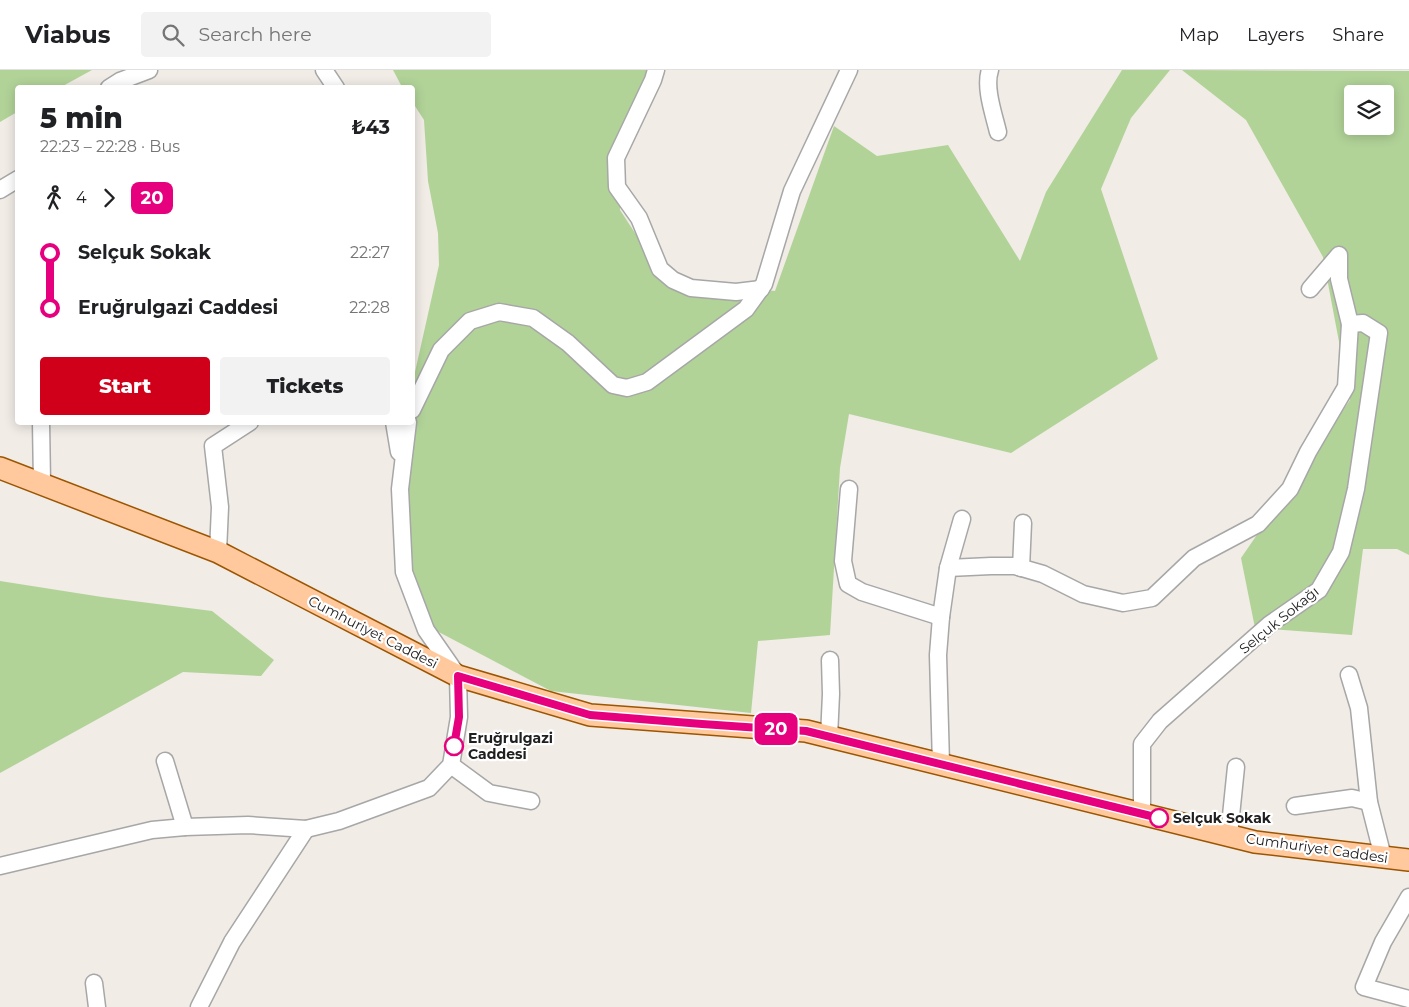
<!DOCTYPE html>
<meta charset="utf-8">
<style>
:root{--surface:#fff;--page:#f2f2f2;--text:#202124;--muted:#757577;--line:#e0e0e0;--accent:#d0001a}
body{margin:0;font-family:Montserrat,sans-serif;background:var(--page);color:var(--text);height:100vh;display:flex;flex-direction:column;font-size:19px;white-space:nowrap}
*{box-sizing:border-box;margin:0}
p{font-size:16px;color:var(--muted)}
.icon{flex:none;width:28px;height:28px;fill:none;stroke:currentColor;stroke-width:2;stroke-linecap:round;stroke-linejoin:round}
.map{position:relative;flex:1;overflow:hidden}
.sheet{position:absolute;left:15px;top:15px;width:400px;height:340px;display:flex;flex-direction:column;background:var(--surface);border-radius:5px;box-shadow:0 2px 12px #0003}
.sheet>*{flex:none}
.badge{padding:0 10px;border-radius:8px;font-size:18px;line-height:32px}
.tools{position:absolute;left:1344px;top:15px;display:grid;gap:10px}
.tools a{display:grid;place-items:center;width:50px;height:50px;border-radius:5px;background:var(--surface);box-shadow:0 2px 12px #0003;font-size:25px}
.map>.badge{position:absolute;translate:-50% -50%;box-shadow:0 0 0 2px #fff}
.legs{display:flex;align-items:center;gap:8px;height:55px;padding:0 25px;font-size:16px}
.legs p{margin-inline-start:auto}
.summary{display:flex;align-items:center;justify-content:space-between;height:85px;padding:0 25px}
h1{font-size:28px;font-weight:800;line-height:38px}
.cta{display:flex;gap:10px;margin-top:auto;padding:10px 25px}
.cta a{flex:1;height:58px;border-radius:5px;background:var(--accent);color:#fff;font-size:20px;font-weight:800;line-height:58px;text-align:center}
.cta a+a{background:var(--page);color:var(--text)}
ul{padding:0 25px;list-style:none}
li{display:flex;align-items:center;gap:18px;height:55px;font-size:19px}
li i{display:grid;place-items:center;width:8px;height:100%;margin:0 6px;background:currentColor}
li i::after{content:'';width:12px;height:12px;margin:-6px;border:4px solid;border-radius:50%;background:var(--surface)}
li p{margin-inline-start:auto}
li:first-child i{background:linear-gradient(#0000 50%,currentColor 0)}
li:last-child i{background:linear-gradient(currentColor 50%,#0000 0)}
header{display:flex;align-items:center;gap:30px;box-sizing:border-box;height:70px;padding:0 25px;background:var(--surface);border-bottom:1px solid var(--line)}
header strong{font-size:24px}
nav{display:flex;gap:28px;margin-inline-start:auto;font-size:18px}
.search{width:350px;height:45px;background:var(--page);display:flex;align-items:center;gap:12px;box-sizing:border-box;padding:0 18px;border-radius:5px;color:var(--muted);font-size:19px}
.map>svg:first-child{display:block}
</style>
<header>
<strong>Viabus</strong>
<div class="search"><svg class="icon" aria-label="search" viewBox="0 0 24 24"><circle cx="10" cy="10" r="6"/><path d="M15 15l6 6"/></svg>Search here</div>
<nav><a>Map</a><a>Layers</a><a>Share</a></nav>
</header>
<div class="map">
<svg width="1409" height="937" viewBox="0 0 1409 937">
<rect width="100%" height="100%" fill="#f1ece6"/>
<g fill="#b1d398" fill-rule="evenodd">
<path d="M 0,0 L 92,0 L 61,17 L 18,18 L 17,42 L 0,52 Z"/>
<path d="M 393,0 L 652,0 L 622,85 L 620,140 L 665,209 L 775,221 L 834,56 L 877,86 L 948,75 L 1020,191 L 1046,122 L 1122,0 L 1170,0 L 1131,48 L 1101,119 L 1158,289 L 1011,383 L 849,344 L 840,398 L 830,565 L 758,571 L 751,643 L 551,621 L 433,559 L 403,483 L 412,352 L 413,311 L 439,195 L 438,163 L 428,111 L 424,50 L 413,33 L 412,18 L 402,17 Z"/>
<path d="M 1182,0 L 1409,1 L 1409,485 L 1397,479 L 1363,479 L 1352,565 L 1255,558 L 1241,488 L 1350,330 L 1323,187 L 1246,50 ZM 1352,24 L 1385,24 L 1385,56 L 1352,56 Z"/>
<path d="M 0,511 L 102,527 L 212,541 L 274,590 L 261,606 L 183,602 L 0,703 Z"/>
</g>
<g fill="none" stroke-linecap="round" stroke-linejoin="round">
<defs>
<g id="minor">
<path d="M 324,0 L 336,18"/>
<path d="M 656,0 L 653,10 L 616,88 L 617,117 L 639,148 L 660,199 L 673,210 L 691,218 L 736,222 L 761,219"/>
<path d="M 990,0 C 984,17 994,45 998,62"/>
<path d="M 109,18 L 120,11 L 149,0"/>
<path d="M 0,120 L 18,109"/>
<path d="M 1310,219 L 1339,185 L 1339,209 L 1350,254"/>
<path d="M 412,340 L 441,280 L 470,251 L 499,242 L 533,248 L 568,273 L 613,315 L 627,318 L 647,312 L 746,239 L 764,214 L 792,121 L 849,0"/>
<path d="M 41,352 L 42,413"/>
<path d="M 394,352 L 399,382"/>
<path d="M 849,419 L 843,491 L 848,514 L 862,522 L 941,547"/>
<path d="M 218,482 L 220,437 L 213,376 L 250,352"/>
<path d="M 948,498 L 991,496 L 1015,496 L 1043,504 L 1083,524 L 1123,533 L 1152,528 L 1194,488 L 1258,454 L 1290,419 L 1308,382 L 1346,317 L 1350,254 L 1363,253 L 1379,263 L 1356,419 L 1341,482 L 1319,520 L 1270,554 L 1160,651 L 1142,674 L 1142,744"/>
<path d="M 1021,498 L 1023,453"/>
<path d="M 1349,605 L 1359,638 L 1369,732 L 1383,787"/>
<path d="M 829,667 L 831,624 L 830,590"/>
<path d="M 165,691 L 185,757"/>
<path d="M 941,694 L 938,585 L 941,547 L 948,498 L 962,449"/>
<path d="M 451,695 L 489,723 L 531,731"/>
<path d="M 1295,736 L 1352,728 L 1369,732"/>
<path d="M 1229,765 L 1236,697"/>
<path d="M 0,796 L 152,760 L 185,757 L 248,755 L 306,759 L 339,751 L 429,718 L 451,695 L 459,647 L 458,606 L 426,560 L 404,502 L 400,419 L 408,352"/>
<path d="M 1409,827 L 1383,872 L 1364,917 L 1409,929"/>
<path d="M 94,913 L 97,937"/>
<path d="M 199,937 L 232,872 L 306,759"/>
</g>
<path id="major" d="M 0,398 L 218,482 L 458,606 L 590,645 L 806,661 L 1255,772 L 1409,790"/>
</defs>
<use href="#minor" stroke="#a7a7a7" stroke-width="19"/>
<use href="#major" stroke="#9c5500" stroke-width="24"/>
<use href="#minor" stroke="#fff" stroke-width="16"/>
<use href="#major" stroke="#ffc99d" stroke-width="21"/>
</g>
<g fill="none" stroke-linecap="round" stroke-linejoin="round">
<defs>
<path id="line-1" d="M 454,676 L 459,647 L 458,606 L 590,645 L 702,654 L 806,661 L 1159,748"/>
</defs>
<use href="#line-1" stroke="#fff" stroke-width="11"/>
<use href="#line-1" stroke="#e6007e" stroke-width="8"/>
</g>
<g fill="#fff" stroke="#e6007e" stroke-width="2.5">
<circle cx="454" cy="676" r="9"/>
<circle cx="1159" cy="748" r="9"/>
</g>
<g text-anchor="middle" stroke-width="4.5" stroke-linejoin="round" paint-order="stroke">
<g font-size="14" fill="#202020" stroke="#fff">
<text transform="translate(1279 550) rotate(-39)" y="5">Selçuk Sokağı</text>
<text transform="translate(373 562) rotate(27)" y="5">Cumhuriyet Caddesi</text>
<text transform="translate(1317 778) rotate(8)" y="5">Cumhuriyet Caddesi</text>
</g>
<g font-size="14" font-weight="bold" fill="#202020" stroke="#fff" text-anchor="start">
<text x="468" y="673">Eruğrulgazi<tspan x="468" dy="16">Caddesi</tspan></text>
<text x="1173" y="753">Selçuk Sokak</text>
</g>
</g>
</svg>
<div class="tools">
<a><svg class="icon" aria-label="layers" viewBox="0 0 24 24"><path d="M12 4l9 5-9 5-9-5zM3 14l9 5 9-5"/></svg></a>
</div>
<b class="badge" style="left:776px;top:659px;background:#e6007e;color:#fff">20</b>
<section class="sheet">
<div class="summary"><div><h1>5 min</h1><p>22:23 – 22:28 · Bus</p></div><b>₺43</b></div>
<div class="legs"><svg class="icon" aria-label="walk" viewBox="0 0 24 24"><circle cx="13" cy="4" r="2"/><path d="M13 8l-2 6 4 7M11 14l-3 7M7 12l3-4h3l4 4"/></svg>4<svg class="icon" aria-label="forward" viewBox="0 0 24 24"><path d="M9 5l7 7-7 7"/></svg><b class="badge" style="background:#e6007e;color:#fff">20</b></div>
<ul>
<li><i style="color:#e6007e"></i><b>Selçuk Sokak</b><p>22:27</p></li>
<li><i style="color:#e6007e"></i><b>Eruğrulgazi Caddesi</b><p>22:28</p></li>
</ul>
<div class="cta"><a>Start</a><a>Tickets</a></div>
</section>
</div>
